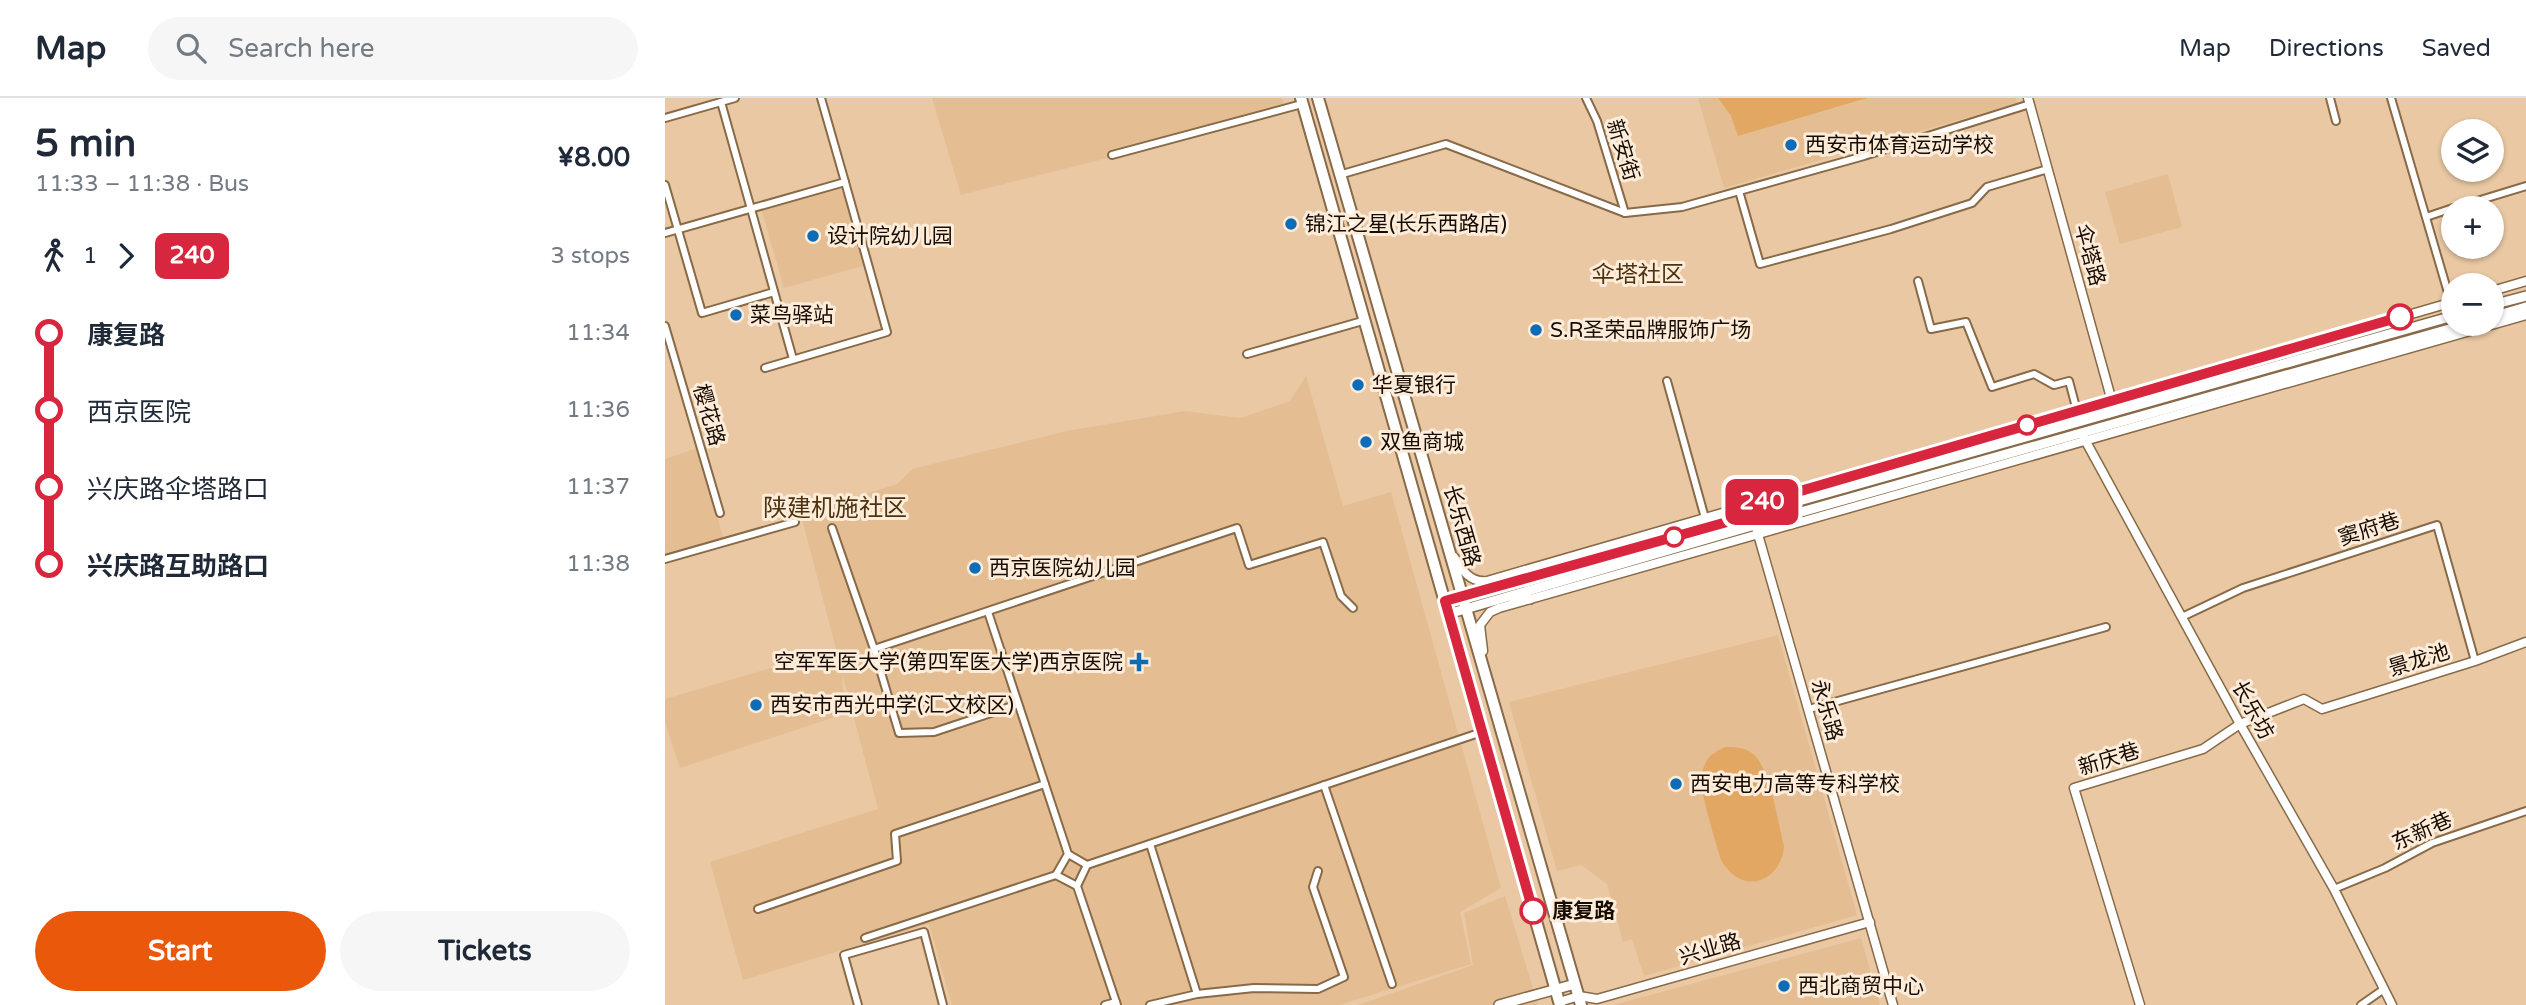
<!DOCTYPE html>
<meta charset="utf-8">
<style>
:root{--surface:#fff;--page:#f6f6f7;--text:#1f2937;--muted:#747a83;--line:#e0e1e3;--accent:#ea580c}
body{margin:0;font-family:"Varela Round","Noto Sans SC",sans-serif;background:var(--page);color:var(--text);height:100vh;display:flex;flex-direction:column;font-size:26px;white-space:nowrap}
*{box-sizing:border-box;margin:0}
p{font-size:23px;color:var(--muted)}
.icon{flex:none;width:38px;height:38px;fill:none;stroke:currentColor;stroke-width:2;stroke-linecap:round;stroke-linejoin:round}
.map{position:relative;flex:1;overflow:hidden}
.drawer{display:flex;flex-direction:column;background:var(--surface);width:665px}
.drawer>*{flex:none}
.badge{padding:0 14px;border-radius:10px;font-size:24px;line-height:46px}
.fabs{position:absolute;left:1776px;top:21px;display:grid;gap:14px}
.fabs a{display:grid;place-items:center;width:63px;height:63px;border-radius:50%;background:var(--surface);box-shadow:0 2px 5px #0004;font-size:35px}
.map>.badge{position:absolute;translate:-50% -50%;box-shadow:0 0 0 4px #fff}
.legs{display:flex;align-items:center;gap:10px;height:77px;padding:0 35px;font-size:23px}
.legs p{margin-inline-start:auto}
.headline{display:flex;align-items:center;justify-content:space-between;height:119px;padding:0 35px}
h1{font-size:38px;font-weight:700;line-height:52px}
.primary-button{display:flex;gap:14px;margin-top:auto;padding:14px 35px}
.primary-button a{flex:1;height:80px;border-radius:42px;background:var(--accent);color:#fff;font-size:28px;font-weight:700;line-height:80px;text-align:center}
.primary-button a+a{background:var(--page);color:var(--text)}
ul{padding:0 35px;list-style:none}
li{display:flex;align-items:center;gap:24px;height:77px;font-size:26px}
li i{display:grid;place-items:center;width:10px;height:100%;margin:0 9px;background:currentColor}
li i::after{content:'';width:18px;height:18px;margin:-9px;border:5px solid;border-radius:50%;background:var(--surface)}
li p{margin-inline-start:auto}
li:first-child i{background:linear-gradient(#0000 50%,currentColor 0)}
li:last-child i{background:linear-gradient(currentColor 50%,#0000 0)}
header{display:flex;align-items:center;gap:42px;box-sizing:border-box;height:98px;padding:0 35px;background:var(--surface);border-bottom:2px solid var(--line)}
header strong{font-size:33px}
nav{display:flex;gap:38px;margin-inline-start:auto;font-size:24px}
.search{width:490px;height:63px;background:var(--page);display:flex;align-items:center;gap:18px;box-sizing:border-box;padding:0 24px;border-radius:38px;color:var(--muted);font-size:26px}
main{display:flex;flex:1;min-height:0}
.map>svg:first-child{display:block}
</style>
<header>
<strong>Map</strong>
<div class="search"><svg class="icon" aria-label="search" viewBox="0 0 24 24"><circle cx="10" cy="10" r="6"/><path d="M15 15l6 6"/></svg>Search here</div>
<nav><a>Map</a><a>Directions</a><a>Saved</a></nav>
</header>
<main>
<section class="drawer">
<div class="headline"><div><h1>5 min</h1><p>11:33 – 11:38 · Bus</p></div><b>¥8.00</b></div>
<div class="legs"><svg class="icon" aria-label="walk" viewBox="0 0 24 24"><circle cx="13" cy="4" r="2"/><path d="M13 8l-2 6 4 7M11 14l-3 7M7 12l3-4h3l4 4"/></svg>1<svg class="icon" aria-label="forward" viewBox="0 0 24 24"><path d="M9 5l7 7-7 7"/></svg><b class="badge" style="background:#d7263d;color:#fff">240</b><p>3 stops</p></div>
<ul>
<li><i style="color:#d7263d"></i><b>康复路</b><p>11:34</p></li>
<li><i style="color:#d7263d"></i><span>西京医院</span><p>11:36</p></li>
<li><i style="color:#d7263d"></i><span>兴庆路伞塔路口</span><p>11:37</p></li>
<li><i style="color:#d7263d"></i><b>兴庆路互助路口</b><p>11:38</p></li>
</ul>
<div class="primary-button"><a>Start</a><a>Tickets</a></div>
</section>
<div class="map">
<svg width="1861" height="907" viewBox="0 0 1861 907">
<rect width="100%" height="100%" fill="#e9c8a3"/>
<g fill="#e4be92">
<path d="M 267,0 L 617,0 L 621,15 L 296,97 Z"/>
<path d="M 1033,0 L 1351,0 L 1352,5 L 1059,90 Z"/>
<path d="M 1503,76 L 1517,129 L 1455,146 L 1440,94 Z"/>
<path d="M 172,88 L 179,96 L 201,167 L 119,190 L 96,110 Z"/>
<path d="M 641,278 L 678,408 L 726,394 L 836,790 L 795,814 L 806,866 L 674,907 L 287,907 L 264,826 L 78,882 L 45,764 L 213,711 L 178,578 L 177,587 L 185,614 L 15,670 L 0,624 L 0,601 L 171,551 L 136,417 L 232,386 L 247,371 L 402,333 L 520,313 L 576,320 L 625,303 Z"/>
<path d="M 32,350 L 59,442 L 0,459 L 0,361 Z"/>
<path d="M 1113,537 L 1192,817 L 979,878 L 967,841 L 958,844 L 942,786 L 916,767 L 892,773 L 844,604 Z"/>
<path d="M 840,798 L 873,907 L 693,907 L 808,867 L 799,815 Z"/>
<path d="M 1196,840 L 1215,907 L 948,907 Z"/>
</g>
<g fill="#e2a863">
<path d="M 1053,0 L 1202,0 L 1073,38 L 1066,18 Z"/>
<path d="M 1060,649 C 1070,649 1078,649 1087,655 C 1105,668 1113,725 1119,748 C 1118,775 1090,796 1066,775 C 1062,771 1058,766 1056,762 C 1052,749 1035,693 1036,682 C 1036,677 1038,670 1040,666 C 1044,656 1051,654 1060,649 Z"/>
</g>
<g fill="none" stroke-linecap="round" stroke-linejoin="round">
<defs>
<g id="minor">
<path d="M 156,0 L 180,84"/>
<path d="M 921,0 L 932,23 L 960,115"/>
<path d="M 1665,0 L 1671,23"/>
<path d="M 1726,0 L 1786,205"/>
<path d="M 56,4 L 70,0"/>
<path d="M 0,20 L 56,4 L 128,261"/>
<path d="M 447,57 L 637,6"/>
<path d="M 674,77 L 781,46 L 960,115 L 1017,109 L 1199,58 L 1365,6"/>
<path d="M 0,87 L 37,215 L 109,194"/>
<path d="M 1074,93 L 1095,166 L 1226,131 L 1307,105 L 1322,89 L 1383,71"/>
<path d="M 1789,110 L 1861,88"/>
<path d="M 1761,119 L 1788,110"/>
<path d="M 0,135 L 180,84 L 222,234 L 100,270"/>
<path d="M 1253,183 L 1266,231 L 1301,224 L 1327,289 L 1369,276 L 1389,287 L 1404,283 L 1412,313"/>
<path d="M 0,228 L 55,415"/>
<path d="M 582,256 L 701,222"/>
<path d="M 1002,283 L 1040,420"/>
<path d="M 167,430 L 209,551 L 234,635 L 269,634 L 353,606"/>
<path d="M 0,461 L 130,424"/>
<path d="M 323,514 L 403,756"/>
<path d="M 1517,519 L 1578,490 L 1772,427 L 1810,563"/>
<path d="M 209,551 L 572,430 L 584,467 L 658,444 L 676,498 L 688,510"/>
<path d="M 1144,611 L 1441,529"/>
<path d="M 659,687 L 727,886"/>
<path d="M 485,746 L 532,896 L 589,890 L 653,891 L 679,879 L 648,789 L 653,773"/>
<path d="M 422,767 L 403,756 L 391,777 L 412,788 L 422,767 L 817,634"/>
<path d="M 412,788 L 452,907"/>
<path d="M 1669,791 L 1720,770 L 1767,745 L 1861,713"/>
<path d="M 93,811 L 232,763 L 230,736 L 380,686"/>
<path d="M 200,840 L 391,777"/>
<path d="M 193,907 L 179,857 L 259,834 L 278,907"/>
<path d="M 440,907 L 451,904"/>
<path d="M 485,907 L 532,896"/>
<path d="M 1696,907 L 1719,891"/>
</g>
<g id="tertiary">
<path d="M 1363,0 L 1448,307"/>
<path d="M 1827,193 L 1861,183"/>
<path d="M 1419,340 L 1575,626 L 1669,791 L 1727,907"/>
<path d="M 1086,412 L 1228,907"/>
<path d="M 789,459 C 797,472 805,485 822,483 L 1788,204"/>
<path d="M 818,553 L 815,527 L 825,514 L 834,510 L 1861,217"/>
<path d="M 894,904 L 914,898 L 932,901 L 1205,824"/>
<path d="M 1475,907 L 1409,690 L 1538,651 L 1575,626 L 1639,601 L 1657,611 L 1810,563 L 1861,544"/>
</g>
<g id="secondary">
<path d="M 1827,207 L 1861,198"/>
<path d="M 1827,219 L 1861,209"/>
<path d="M 849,500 L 865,501"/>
<path d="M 780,503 L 1788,218"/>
<path d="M 783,516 L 1090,427 L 1802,226"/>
<path d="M 834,907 L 910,886"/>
</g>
<g id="primary">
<path d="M 636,0 L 895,907"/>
<path d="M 653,0 L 916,907"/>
</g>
</defs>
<use href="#minor" stroke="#886a48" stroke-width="10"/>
<use href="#tertiary" stroke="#886a48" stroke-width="11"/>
<use href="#secondary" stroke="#886a48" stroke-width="12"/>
<use href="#primary" stroke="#886a48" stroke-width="14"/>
<use href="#minor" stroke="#fff" stroke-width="6"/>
<use href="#tertiary" stroke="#fff" stroke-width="8"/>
<use href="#secondary" stroke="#fff" stroke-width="9"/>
<use href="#primary" stroke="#fff" stroke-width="10"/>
</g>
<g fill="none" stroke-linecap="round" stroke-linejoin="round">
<defs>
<path id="line-1" d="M 868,813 L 780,503 L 1087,417 L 1084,408 L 1735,219"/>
</defs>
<use href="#line-1" stroke="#fff" stroke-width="16"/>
<use href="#line-1" stroke="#d7263d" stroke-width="10"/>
</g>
<g fill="#0c6cb8" stroke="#fdecd9" stroke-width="2.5">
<circle cx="1126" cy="47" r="7"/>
<circle cx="626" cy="126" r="7"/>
<circle cx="148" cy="138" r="7"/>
<circle cx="71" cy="217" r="7"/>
<circle cx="871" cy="232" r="7"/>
<circle cx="693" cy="287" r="7"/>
<circle cx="701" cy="344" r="7"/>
<circle cx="310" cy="470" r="7"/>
<path d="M470.5 553.5h7v7h7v7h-7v7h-7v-7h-7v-7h7z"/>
<circle cx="91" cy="607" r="7"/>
<circle cx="1011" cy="686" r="7"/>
<circle cx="1119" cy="888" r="7"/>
</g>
<g fill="#fff" stroke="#d7263d" stroke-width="3.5">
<circle cx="1735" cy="219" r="12"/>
<circle cx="1362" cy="327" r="9"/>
<circle cx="1009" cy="439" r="9"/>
<circle cx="868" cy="813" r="12"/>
</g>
<g text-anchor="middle" stroke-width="6" stroke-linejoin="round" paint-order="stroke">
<g font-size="21" fill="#170c01" stroke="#fdecd9" text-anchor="start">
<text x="1140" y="54">西安市体育运动学校</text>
<text x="640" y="133">锦江之星(长乐西路店)</text>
<text x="162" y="145">设计院幼儿园</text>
<text x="85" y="224">菜鸟驿站</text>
<text x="885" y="239">S.R圣荣品牌服饰广场</text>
<text x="707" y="294">华夏银行</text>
<text x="715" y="351">双鱼商城</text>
<text x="324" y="477">西京医院幼儿园</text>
<text x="458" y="571" text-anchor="end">空军军医大学(第四军医大学)西京医院</text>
<text x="105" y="614">西安市西光中学(汇文校区)</text>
<text x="1025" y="693">西安电力高等专科学校</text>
<text x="1133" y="895">西北商贸中心</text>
</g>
<g font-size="21" fill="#170c01" stroke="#fdecd9">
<text transform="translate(958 52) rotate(73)" y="7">新安街</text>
<text transform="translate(1425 157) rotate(75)" y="7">伞塔路</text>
<text transform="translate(44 317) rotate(74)" y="7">樱花路</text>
<text transform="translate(797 428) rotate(74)" y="7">长乐西路</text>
<text transform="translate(1704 431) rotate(-18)" y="7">窦府巷</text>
<text transform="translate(1754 562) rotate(-17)" y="7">景龙池</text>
<text transform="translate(1162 612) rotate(74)" y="7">永乐路</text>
<text transform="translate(1588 612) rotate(61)" y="7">长乐坊</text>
<text transform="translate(1444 661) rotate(-17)" y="7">新庆巷</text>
<text transform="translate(1757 733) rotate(-24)" y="7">东新巷</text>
<text transform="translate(1045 851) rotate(-16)" y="7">兴业路</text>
</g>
<g font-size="21" font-weight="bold" fill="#170c01" stroke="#fdecd9" text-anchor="start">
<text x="887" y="820">康复路</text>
</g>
<g font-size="23" fill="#4d320f" stroke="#fdecd9">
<text x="973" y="184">伞塔社区</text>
</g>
<g font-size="24" fill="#4d320f" stroke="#fdecd9">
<text x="170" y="418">陕建机施社区</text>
</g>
</g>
</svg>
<div class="fabs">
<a><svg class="icon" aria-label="layers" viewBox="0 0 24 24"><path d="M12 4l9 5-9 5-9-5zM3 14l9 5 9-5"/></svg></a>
<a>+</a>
<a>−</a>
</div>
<b class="badge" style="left:1097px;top:404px;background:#d7263d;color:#fff">240</b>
</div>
</main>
